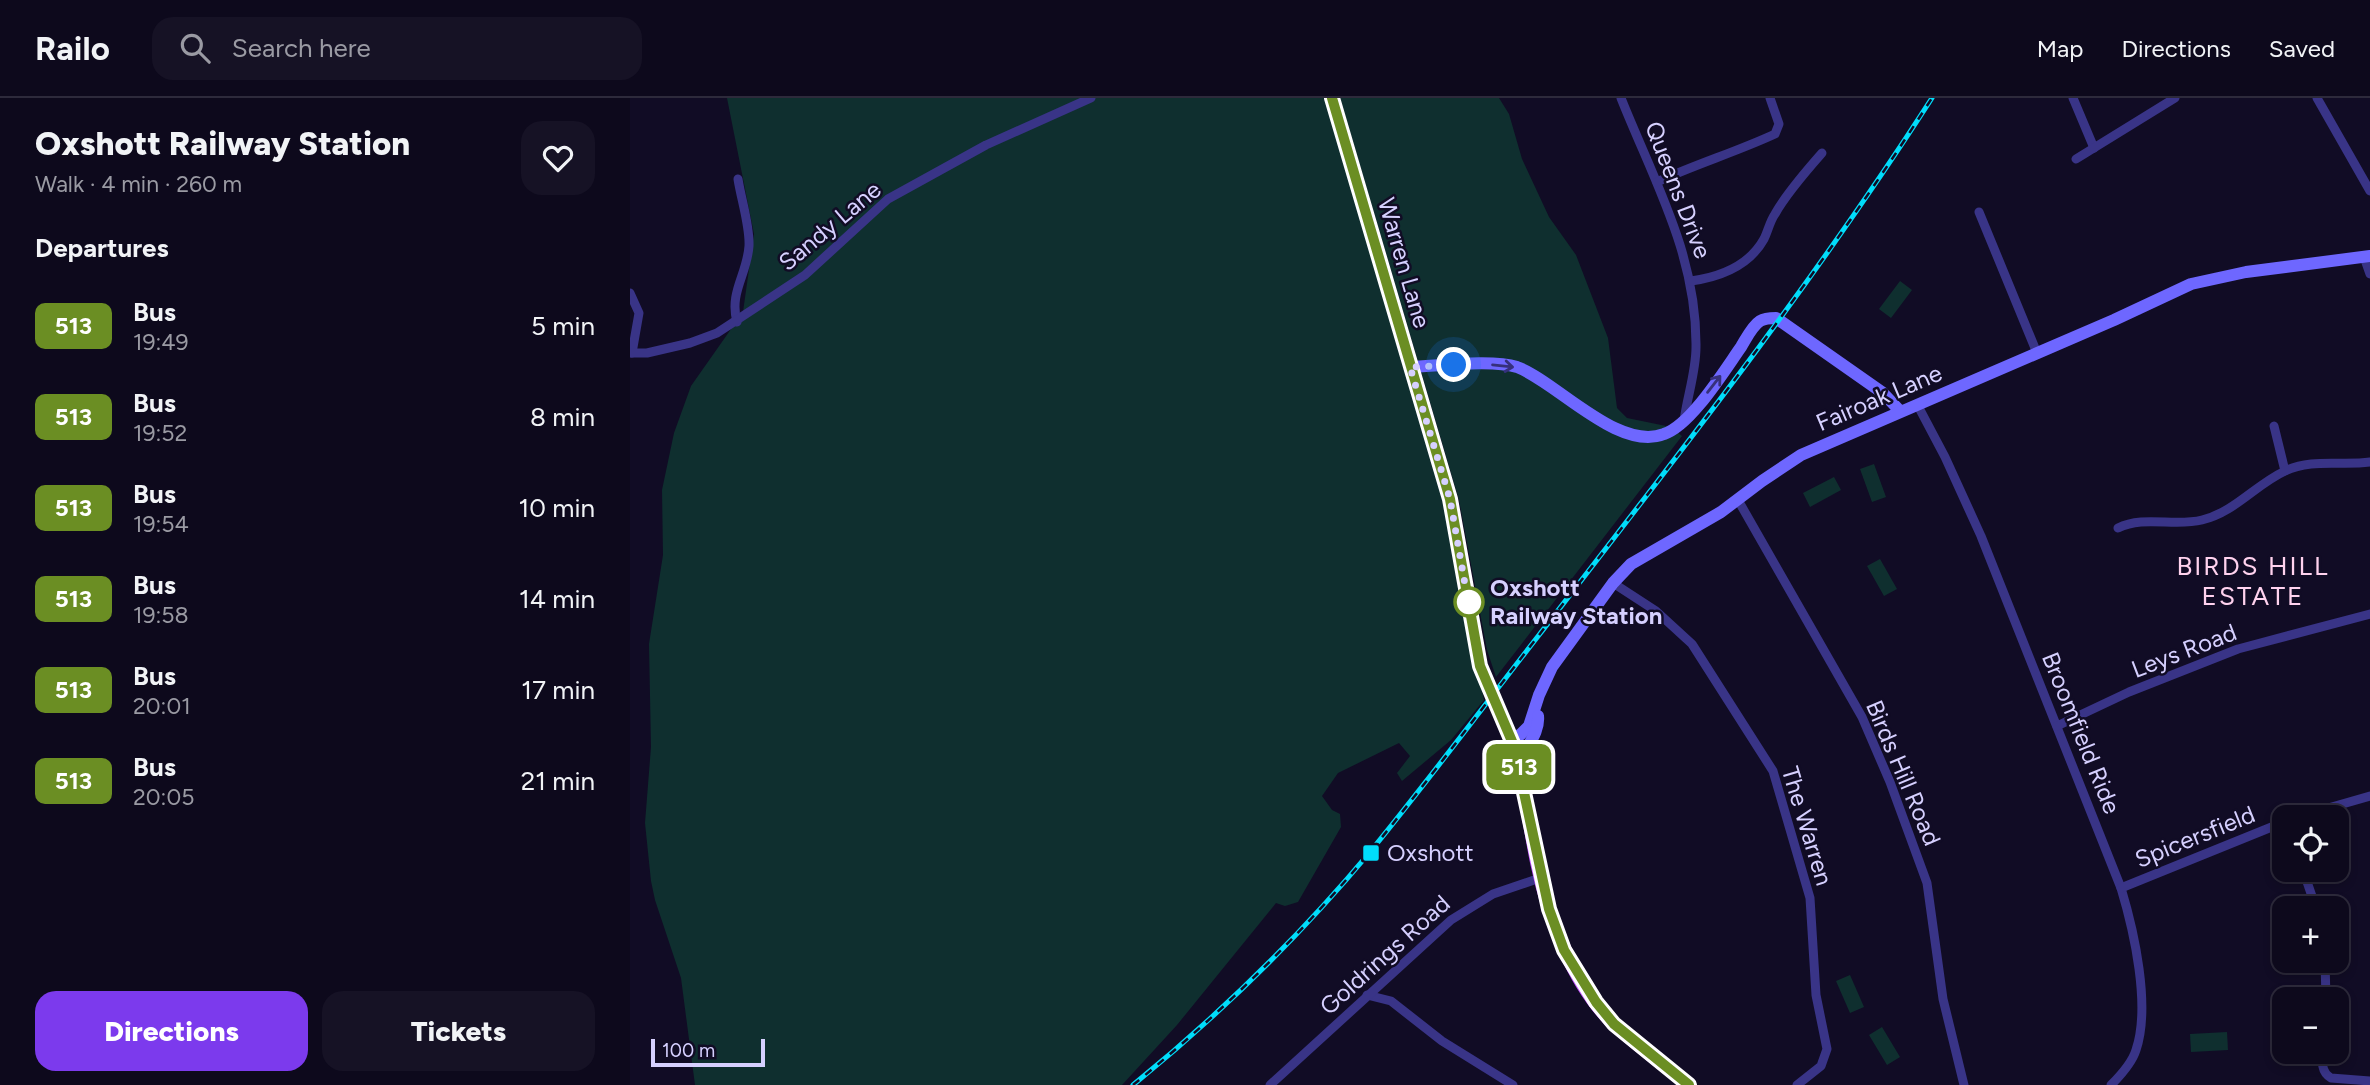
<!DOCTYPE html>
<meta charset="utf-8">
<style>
:root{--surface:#0d091c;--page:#161225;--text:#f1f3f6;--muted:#9a9aa3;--line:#2d2a3b;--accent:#7c3aed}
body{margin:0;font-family:Figtree,sans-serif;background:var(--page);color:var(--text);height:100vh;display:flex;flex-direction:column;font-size:26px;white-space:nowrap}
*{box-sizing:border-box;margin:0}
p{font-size:23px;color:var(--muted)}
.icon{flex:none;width:38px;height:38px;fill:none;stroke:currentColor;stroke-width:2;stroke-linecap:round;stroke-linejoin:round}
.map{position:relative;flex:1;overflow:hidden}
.side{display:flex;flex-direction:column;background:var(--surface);width:630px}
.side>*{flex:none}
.badge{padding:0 14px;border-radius:10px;font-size:24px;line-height:46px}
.controls{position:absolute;left:1642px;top:707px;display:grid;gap:14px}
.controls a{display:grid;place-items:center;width:77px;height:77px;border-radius:14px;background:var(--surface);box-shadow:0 4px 10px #0003,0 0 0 2px var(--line);font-size:35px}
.scale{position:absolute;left:21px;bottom:18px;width:114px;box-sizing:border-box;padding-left:7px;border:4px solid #d6d0ff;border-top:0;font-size:19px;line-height:24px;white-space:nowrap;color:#d6d0ff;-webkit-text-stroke:5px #110c25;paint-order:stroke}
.you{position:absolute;width:35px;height:35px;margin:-18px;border:5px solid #fff;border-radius:50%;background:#1a73e8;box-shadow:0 0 0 10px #1a73e833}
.map>.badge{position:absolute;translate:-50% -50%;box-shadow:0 0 0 4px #fff}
h2{padding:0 35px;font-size:26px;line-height:63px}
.round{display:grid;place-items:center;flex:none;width:74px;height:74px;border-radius:21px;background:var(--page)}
.headline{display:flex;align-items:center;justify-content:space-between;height:119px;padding:0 35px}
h1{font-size:33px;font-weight:800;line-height:52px}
.button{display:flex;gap:14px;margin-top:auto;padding:14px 35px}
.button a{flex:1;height:80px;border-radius:21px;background:var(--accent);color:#fff;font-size:28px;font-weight:800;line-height:80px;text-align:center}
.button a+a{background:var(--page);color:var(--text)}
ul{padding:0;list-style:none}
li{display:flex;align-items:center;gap:21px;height:91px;padding:0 35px}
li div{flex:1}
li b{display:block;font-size:26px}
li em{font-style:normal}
li .badge{min-width:77px;font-weight:700;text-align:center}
header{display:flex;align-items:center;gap:42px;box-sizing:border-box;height:98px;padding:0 35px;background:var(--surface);border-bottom:2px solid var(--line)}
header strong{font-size:33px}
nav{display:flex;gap:38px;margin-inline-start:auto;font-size:24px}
.search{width:490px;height:63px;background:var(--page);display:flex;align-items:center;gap:18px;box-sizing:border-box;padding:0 24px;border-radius:21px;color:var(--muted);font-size:26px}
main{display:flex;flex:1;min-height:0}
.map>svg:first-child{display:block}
</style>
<header>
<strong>Railo</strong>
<div class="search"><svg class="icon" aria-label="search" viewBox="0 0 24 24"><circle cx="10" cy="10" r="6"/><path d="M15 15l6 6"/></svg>Search here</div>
<nav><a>Map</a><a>Directions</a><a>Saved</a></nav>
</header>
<main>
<section class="side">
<div class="headline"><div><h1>Oxshott Railway Station</h1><p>Walk · 4 min · 260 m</p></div><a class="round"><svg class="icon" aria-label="heart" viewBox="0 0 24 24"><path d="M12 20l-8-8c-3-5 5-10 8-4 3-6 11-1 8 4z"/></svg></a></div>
<h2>Departures</h2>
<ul>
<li><span class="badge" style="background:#6b8e23;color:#fff">513</span><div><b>Bus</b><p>19:49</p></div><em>5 min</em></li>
<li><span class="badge" style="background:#6b8e23;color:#fff">513</span><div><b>Bus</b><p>19:52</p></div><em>8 min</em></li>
<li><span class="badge" style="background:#6b8e23;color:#fff">513</span><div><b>Bus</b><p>19:54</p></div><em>10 min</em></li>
<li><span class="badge" style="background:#6b8e23;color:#fff">513</span><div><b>Bus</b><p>19:58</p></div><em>14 min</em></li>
<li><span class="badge" style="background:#6b8e23;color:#fff">513</span><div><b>Bus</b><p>20:01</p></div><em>17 min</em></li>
<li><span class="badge" style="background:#6b8e23;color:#fff">513</span><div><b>Bus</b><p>20:05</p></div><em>21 min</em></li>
</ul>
<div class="button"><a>Directions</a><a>Tickets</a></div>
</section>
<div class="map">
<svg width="1740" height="987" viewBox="0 0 1740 987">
<rect width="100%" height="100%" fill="#110c25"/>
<g fill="#0f2f2f">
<path d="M 97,0 L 696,0 L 813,402 L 854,602 L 821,642 L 772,683 L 767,675 L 780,658 L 769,645 L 708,675 L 692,698 L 702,712 L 710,716 L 711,729 L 668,804 L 655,808 L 646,805 L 547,927 L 492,987 L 65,987 L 51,880 L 25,802 L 21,783 L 15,725 L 21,649 L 19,546 L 33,457 L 32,392 L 44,335 L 61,288 L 113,214 L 124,136 Z"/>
<path d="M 710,0 L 869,0 L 879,16 L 892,61 L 919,119 L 946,157 L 978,240 L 987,310 L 997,320 L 1041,329 L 1052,338 L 866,579 L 857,552 L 829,402 Z"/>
<path d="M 1270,183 L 1282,192 L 1261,220 L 1249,211 Z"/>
<path d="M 1244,366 L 1256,399 L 1242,404 L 1230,371 Z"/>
<path d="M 1204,379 L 1211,392 L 1180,409 L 1173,395 Z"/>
<path d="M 1250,461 L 1267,491 L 1254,498 L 1237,468 Z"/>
<path d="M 1220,877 L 1234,909 L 1220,915 L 1206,883 Z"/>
<path d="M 1252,929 L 1270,959 L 1257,967 L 1239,937 Z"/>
<path d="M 1597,934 L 1598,952 L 1561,954 L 1560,936 Z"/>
</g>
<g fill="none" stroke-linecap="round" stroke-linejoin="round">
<g stroke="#393487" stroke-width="9">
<path d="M 991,0 C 1024,83 1067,157 1066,249 C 1066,274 1057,299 1054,323"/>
<path d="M 1443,0 L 1464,50"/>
<path d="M 1687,0 L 1740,93"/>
<path d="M 1446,61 L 1545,0"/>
<path d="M 1027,84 C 1066,66 1106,54 1145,36 L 1149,26 L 1140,0"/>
<path d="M 1349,114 L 1407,255"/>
<path d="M 1734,159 L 1740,176"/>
<path d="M 1061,183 C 1090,179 1119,168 1134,141 C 1138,133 1140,123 1145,116 C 1156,96 1177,72 1192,55"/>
<path d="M 0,195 L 9,215 L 2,255"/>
<path d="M 107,224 C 99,194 117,177 119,148 C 120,128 111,101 108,81"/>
<path d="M 0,255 L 17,255 L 60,245 L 87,235 L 175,177 L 258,101 L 356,47 L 461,0"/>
<path d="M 1287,306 L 1315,359 L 1351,438 L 1491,790 C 1504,833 1521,908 1506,952 C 1502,965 1491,977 1481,987"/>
<path d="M 1644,328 L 1655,373"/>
<path d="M 1108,402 L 1232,619 L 1260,684 L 1297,785 L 1313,901 L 1334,987"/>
<path d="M 1488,430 C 1514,417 1544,429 1572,422 C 1605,414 1625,387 1655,373 C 1681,360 1712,368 1740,364"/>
<path d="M 983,485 L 1026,513 L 1062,546 L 1143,673 L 1180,800 L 1186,897 L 1197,951 L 1191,968 L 1167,987"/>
<path d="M 1427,628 L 1499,594 L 1608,551 L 1740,516"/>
<path d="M 1667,719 L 1740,698"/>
<path d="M 1673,772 L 1686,810"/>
<path d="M 1491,790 L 1654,724"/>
<path d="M 1695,863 L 1696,901"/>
<path d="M 737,897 L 761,903 L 812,943 L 883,987"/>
<path d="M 1693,954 C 1692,964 1691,974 1701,980 L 1740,983"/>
<path d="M 640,987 L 821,822 L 863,796 L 910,780"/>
</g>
<g stroke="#6e67ff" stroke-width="12">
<path d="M 780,269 C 808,268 862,261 887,269 C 927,284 988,354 1034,336 C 1061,327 1094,273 1111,249 C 1116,241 1122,228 1130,223 C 1135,220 1140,220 1146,220 L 1253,295 L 1270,313"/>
<path d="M 881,640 L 890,637 L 899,628 L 909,597 L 922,569 L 983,485 L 1001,466 L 1091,414 L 1132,383 L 1171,357 L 1484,222 L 1561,186 L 1616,174 L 1740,158"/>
<path d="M 889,666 C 894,650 910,636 908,618"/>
</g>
<g stroke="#c457ff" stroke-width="14">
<path d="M 702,0 L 820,401 L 851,572"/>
<path d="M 872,619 C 893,665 897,715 907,764 C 918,818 943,887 984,926 C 1008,948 1034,967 1059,987"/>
</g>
<defs>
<path id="rail" d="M 503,987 C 589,917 669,839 740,754 C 798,683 853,609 909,537 C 1045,361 1182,187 1302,0"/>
</defs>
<use href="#rail" stroke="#00ddfb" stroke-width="5"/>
<use href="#rail" stroke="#110c25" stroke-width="2.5" stroke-dasharray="8" stroke-linecap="butt"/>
<path stroke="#c457ff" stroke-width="14" d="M 851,572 L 872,619"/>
</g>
<defs><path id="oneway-shaft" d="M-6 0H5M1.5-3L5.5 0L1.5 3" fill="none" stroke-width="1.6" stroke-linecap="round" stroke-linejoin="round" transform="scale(1.75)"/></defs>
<g stroke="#36307c">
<use href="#oneway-shaft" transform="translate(873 268) rotate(6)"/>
<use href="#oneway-shaft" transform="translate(1084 286) rotate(-52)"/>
</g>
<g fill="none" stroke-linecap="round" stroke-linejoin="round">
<defs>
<path id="line" d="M 702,0 L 820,401 L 850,568 L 884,648 L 919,811 L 934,852 L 966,904 L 984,926 L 1059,987"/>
</defs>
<use href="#line" stroke="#fff" stroke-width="16"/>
<use href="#line" stroke="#6b8e23" stroke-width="10"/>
<path stroke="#d6d0ff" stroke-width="7" stroke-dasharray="0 12.6" d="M 824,267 L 780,269 L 820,401 L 839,509 L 839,504"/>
</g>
<circle fill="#fff" stroke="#6b8e23" stroke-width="3.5" cx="839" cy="504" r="14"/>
<rect fill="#00ddfb" stroke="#110c25" stroke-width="2.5" x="732" y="746" width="18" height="18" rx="3.5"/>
<g text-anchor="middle" stroke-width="5" stroke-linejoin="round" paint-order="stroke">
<g font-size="24" fill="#d6d0ff" stroke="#110c25">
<text transform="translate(1048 92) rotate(69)" y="8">Queens Drive</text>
<text transform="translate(200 128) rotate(-40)" y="8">Sandy Lane</text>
<text transform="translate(774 165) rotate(74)" y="8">Warren Lane</text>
<text transform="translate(1249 300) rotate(-23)" y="8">Fairoak Lane</text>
<text transform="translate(1554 553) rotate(-21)" y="8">Leys Road</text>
<text transform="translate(1451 635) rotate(68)" y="8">Broomfield Ride</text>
<text transform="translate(1273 675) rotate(67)" y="8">Birds Hill Road</text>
<text transform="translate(1177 728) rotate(73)" y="8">The Warren</text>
<text transform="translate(1565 739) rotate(-22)" y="8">Spicersfield</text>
<text transform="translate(755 857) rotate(-42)" y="8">Goldrings Road</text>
</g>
<g font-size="24" font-weight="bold" fill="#d6d0ff" stroke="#110c25" text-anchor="start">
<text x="860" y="498">Oxshott<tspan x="860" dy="28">Railway Station</tspan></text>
</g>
<g font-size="24" fill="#d6d0ff" stroke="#110c25" text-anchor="start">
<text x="757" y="763">Oxshott</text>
</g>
<g font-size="26" letter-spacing="2" fill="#ffd2ee" stroke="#110c25">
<text x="1623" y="477">BIRDS HILL<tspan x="1623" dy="30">ESTATE</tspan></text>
</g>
</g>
</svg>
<div class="controls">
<a><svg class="icon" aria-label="locate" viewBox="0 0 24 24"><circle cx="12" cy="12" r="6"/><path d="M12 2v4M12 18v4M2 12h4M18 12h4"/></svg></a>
<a>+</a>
<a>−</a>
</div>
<div class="scale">100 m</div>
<div class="you" style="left:824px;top:267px"></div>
<b class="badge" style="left:889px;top:669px;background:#6b8e23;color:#fff">513</b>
</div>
</main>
